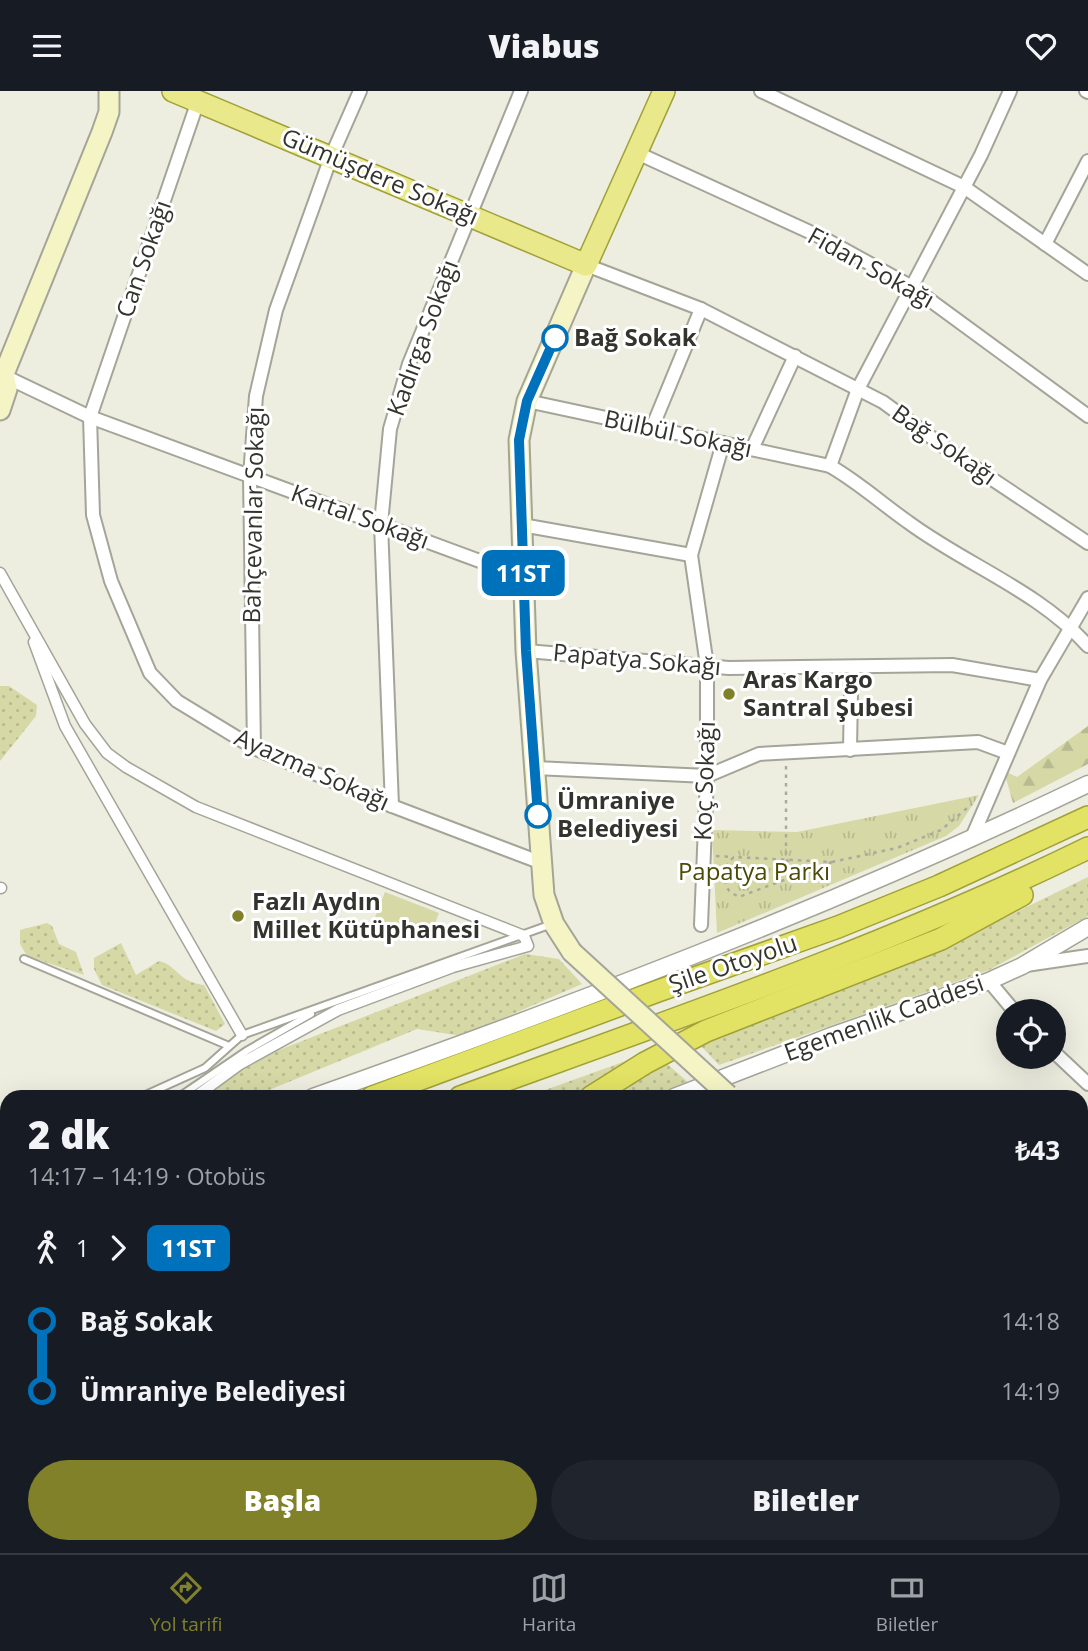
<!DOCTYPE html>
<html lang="tr">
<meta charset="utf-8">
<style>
:root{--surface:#171b24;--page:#20242c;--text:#f1f3f6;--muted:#9ea1a6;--line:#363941;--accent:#81812a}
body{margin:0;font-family:"Open Sans",sans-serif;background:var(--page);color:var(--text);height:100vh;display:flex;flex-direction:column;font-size:26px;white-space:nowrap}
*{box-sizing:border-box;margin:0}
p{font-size:23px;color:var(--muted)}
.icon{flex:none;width:38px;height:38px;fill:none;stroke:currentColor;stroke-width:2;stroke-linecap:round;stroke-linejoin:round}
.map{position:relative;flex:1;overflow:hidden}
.sheet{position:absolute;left:0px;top:999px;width:1088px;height:464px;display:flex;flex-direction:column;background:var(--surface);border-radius:21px 21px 0 0;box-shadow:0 7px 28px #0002}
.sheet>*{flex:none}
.badge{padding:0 14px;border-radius:10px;font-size:24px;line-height:46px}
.fabs{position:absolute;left:996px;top:908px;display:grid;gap:14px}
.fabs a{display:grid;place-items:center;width:70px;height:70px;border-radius:50%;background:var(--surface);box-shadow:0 7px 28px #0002;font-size:35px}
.map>.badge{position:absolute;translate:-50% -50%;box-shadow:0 0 0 4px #fff}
.legs{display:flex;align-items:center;gap:10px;height:77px;padding:0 28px;font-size:23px}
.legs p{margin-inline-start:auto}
.summary{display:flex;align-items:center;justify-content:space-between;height:119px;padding:0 28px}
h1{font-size:38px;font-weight:800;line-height:52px}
.action{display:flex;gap:14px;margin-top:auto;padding:14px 28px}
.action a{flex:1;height:80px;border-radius:42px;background:var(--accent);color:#fff;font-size:28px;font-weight:800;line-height:80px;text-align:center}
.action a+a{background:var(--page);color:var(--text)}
ul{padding:0 28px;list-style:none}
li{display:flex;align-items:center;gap:24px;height:70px;font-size:26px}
li i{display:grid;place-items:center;width:10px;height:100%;margin:0 9px;background:currentColor}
li i::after{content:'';width:18px;height:18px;margin:-9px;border:5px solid;border-radius:50%;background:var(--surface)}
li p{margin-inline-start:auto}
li:first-child i{background:linear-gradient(#0000 50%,currentColor 0)}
li:last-child i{background:linear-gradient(currentColor 50%,#0000 0)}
header{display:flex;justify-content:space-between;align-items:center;height:91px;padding:0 28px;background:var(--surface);font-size:32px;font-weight:800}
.tab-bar{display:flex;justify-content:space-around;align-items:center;height:98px;border-top:2px solid var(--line);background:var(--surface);font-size:19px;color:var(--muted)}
.tab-bar a{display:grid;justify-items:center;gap:4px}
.tab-bar .selected{color:var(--accent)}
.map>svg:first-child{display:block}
</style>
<header><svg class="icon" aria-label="menu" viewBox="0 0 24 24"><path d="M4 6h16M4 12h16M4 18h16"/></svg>Viabus<svg class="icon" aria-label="heart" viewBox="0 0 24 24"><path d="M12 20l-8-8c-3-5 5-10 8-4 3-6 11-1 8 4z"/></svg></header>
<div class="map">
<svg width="1088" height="1462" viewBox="0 0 1088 1462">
<defs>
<pattern id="grass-dots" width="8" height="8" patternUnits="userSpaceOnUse" patternTransform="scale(1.75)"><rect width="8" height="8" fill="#d6d8a6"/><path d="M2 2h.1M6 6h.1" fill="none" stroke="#b8ba8f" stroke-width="1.8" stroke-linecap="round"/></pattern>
<pattern id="forest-firs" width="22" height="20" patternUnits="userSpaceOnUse" patternTransform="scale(1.75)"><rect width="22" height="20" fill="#d6d8a6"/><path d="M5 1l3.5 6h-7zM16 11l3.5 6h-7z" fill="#b8ba8f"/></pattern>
<pattern id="park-tufts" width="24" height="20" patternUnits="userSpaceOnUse" patternTransform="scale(1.75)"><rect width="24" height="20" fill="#d6d8a6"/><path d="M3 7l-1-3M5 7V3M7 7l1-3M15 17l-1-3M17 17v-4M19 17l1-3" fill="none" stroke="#b8ba8f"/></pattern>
</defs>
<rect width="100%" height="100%" fill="#edeee0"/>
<g fill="url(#grass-dots)">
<path d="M 0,595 L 9,595 L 37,614 L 36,625 L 0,670 Z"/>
<path d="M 1088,786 L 1088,825 L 989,879 L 719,974 L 698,952 L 914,871 Z"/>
<path d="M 47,832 L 52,835 L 59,853 L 76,861 L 84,884 L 27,865 L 20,853 L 20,839 Z"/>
<path d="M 121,852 L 136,884 L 159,870 C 177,874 178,891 204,894 L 225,933 L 216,940 L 102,894 L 94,878 L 94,867 Z"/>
<path d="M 525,863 L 559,868 L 582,893 L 462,945 L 417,938 L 252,1006 L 203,1006 L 251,970 Z"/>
<path d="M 645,963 L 578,1006 L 526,1006 Z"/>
<path d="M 665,971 L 690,993 L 640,1006 L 604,1006 Z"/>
<path d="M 7,1037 L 7,1101 L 0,1104 L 0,1041 Z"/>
<path d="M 361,1456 L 453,1456 L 458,1462 L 366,1462 Z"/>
<path d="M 477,1456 L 629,1456 L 633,1462 L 481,1462 Z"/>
</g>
<path fill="url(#forest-firs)" d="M 1088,635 L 1088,673 L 1013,712 L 1004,680 L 1017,686 Z"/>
<path fill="url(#park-tufts)" d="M 979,704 L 959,735 L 946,745 L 717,842 L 712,739 L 797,741 Z"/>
<path fill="#d6d8a6" d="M 385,801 L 439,822 L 428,850 L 374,829 Z"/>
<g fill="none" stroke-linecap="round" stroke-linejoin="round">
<defs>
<g id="service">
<path d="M 24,868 L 229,955"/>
<path d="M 141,1006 L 205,977 L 242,944 L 552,833"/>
<path d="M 179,1006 L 248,959 L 311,923"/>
<path d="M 0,1082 L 7,1079"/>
<path d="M 152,1456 L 155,1462"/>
<path d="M 168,1456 L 173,1462"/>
<path d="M 17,1462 L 18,1456"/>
</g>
<g id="pedestrian">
<path d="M 0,482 L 85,633 L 107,662 L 126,676 L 196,716 L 524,845 L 528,855 L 453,876 L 338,919 L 240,973 L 195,1006"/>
<path d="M 34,551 L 65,635 L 242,944"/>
<path d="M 0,797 L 1,797"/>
<path d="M 0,1091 L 7,1088"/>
</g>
<g id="minor">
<path d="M 761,0 L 964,96 L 1088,183"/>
<path d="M 1086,0 L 1088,1"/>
<path d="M 198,10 L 90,326 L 93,424 L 111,490 L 150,582 L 177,610 L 254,657 L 392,715 L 542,772"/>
<path d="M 635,61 L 825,148 L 912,196 L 1088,325"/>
<path d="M 1045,153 L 1088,70"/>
<path d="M 586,174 L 701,218 L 883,311 L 950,360 L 1088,452"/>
<path d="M 0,283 L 90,326 L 523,486"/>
<path d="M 527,310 L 830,375 C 858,391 881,412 908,431 C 966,474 1039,500 1088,555"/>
<path d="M 652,337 L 701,218"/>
<path d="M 752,358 L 795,265"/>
<path d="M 830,375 L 858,298 L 981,64 L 1010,0"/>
<path d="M 522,434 L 691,464 L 723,352"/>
<path d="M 691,464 L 707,575 L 707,685 L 701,834"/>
<path d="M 526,560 L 729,577 L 952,574 L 1040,589"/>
<path d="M 254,657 L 250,385 L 256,305 L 276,219 L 331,66 L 360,0"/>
<path d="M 850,659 L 851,600"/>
<path d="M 535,677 L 707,685 L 759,663 L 978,651 L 1008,662"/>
<path d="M 392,715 L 381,433 L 390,338 L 409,273 L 521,0"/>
<path d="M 971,749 L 1040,589 L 1088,507"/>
<path d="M 1026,874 L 1088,865"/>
<path d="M 989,890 L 1014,920"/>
<path d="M 1054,961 L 1088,993"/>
<path d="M 1082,1238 L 1088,1229"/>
<path d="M 1082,1336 L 1088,1336"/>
<path d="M 1082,1451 L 1088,1453"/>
<path d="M 101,1456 L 106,1462"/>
<path d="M 113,1456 L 117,1462"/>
</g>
<g id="tertiary">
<path d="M 313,1006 C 576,913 836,814 1088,693"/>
<path d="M 674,1006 L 831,945 L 989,890 L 1022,875 L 1088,836"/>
</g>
<g id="secondary">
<path d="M 0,287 L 4,283 L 102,41 L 109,21 L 109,0"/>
<path d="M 0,319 L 7,298 L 4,283"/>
<path d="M 572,861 L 554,833 L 544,804 L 526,560 L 519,349 L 527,310 L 586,174"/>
<path d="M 0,1115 L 7,1113"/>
<path d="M 0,1219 L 7,1216"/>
<path d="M 951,1462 L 952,1456"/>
<path d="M 973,1462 L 974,1456"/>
</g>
<path id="primary" d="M 173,0 L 586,174 L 664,0"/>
<g id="trunk">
<path d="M 372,1006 L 658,900 L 838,836 L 939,795 L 1088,726"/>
<path d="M 460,1006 C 671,929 886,856 1088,757"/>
<path d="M 591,1006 L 645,972 L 706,940 L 941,848 L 1022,804"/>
<path d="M 0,1135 L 7,1132"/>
<path d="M 0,1175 L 7,1173"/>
</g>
</defs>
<use href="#service" stroke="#a4a598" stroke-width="10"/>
<use href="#pedestrian" stroke="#a4a598" stroke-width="13"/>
<use href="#minor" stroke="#a4a598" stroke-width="16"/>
<use href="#tertiary" stroke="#a4a598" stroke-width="19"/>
<use href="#secondary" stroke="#a4a598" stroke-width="23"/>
<use href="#primary" stroke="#a1a139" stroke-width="24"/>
<use href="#trunk" stroke="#a1a139" stroke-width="24"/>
<g stroke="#aaaaa0" stroke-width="2.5" stroke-dasharray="3.5 5" stroke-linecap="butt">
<path d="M 786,675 L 786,768 L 793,776 L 787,786"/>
<path d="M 716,765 L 734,766"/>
<path d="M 832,771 L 739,806 L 730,801 C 722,791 723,775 734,766 L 832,771 L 897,757 L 941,739 L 972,713"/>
<path d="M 349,1456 L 354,1462"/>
<path d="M 468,1456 L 472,1462"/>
<path d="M 687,1462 L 695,1456"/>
</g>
<use href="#service" stroke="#fff" stroke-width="6"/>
<use href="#pedestrian" stroke="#fff" stroke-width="10"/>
<use href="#minor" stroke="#fff" stroke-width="12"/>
<use href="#tertiary" stroke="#fff" stroke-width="16"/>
<use href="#secondary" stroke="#f4f4c5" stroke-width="19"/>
<use href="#primary" stroke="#e9e98b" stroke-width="21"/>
<use href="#trunk" stroke="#e2e264" stroke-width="21"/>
<defs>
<path id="secondary-bridge" d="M 572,861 L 728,1004"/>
</defs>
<use href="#secondary-bridge" stroke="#a4a598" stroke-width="23" stroke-linecap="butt"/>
<use href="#secondary-bridge" stroke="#f4f4c5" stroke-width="19"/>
</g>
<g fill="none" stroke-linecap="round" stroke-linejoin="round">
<defs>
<path id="line-1" d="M 538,724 L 526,560 L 519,349 L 527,310 L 555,247"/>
</defs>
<use href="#line-1" stroke="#fff" stroke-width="16"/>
<use href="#line-1" stroke="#0072bc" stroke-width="10"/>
</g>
<g fill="#fff" stroke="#0072bc" stroke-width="3.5">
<circle cx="555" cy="247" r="12"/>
<circle cx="538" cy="724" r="12"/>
</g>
<g fill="#81812a" stroke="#fff" stroke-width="2.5">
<circle cx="729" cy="603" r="7"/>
<circle cx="238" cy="825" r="7"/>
</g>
<g text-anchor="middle" stroke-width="6" stroke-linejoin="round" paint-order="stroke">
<g font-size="24" fill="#34342f" stroke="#fff">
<text transform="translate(380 86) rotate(23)" y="8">Gümüşdere Sokağı</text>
<text transform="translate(144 168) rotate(-71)" y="8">Can Sokağı</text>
<text transform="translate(871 177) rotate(29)" y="8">Fidan Sokağı</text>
<text transform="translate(423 247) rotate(-70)" y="8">Kadırga Sokağı</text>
<text transform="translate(678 343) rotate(12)" y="8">Bülbül Sokağı</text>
<text transform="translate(944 354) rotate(35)" y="8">Bağ Sokağı</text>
<text transform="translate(254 424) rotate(-89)" y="8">Bahçevanlar Sokağı</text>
<text transform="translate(360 426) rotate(20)" y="8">Kartal Sokağı</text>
<text transform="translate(637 569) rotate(5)" y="8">Papatya Sokağı</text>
<text transform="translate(312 679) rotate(24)" y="8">Ayazma Sokağı</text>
<text transform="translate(705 690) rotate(-88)" y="8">Koç Sokağı</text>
<text transform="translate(733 873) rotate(-19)" y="8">Şile Otoyolu</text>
<text transform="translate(884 927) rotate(-20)" y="8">Egemenlik Caddesi</text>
</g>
<g font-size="24" font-weight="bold" fill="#34342f" stroke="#fff" text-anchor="start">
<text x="574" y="255">Bağ Sokak</text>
<text x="557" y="718">Ümraniye<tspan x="557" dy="28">Belediyesi</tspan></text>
</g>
<g font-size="24" font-weight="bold" fill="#34342f" stroke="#fff" text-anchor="start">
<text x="743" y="597">Aras Kargo<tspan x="743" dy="28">Santral Şubesi</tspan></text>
<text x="252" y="819">Fazlı Aydın<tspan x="252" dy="28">Millet Kütüphanesi</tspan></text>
</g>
<g font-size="24" fill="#4b4b08" stroke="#fff">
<text x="754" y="789">Papatya Parkı</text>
</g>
</g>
</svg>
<div class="fabs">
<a><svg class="icon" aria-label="locate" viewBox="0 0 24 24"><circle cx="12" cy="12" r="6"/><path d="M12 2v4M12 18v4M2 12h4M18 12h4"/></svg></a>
</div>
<b class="badge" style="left:523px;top:482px;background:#0072bc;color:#fff">11ST</b>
<section class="sheet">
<div class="summary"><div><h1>2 dk</h1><p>14:17 – 14:19 · Otobüs</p></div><b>₺43</b></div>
<div class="legs"><svg class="icon" aria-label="walk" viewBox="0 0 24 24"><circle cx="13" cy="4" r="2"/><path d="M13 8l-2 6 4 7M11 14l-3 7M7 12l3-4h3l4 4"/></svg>1<svg class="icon" aria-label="forward" viewBox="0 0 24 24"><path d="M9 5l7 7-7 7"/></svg><b class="badge" style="background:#0072bc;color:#fff">11ST</b></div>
<ul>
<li><i style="color:#0072bc"></i><b>Bağ Sokak</b><p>14:18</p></li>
<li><i style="color:#0072bc"></i><b>Ümraniye Belediyesi</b><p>14:19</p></li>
</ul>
<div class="action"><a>Başla</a><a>Biletler</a></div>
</section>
</div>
<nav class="tab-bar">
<a class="selected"><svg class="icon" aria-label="directions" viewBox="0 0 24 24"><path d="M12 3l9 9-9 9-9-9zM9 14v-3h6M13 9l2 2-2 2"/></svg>Yol tarifi</a>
<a><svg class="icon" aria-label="map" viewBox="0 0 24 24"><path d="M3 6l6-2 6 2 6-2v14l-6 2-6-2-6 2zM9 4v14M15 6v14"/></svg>Harita</a>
<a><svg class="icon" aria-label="tickets" viewBox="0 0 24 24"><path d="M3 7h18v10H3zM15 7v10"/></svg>Biletler</a>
</nav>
